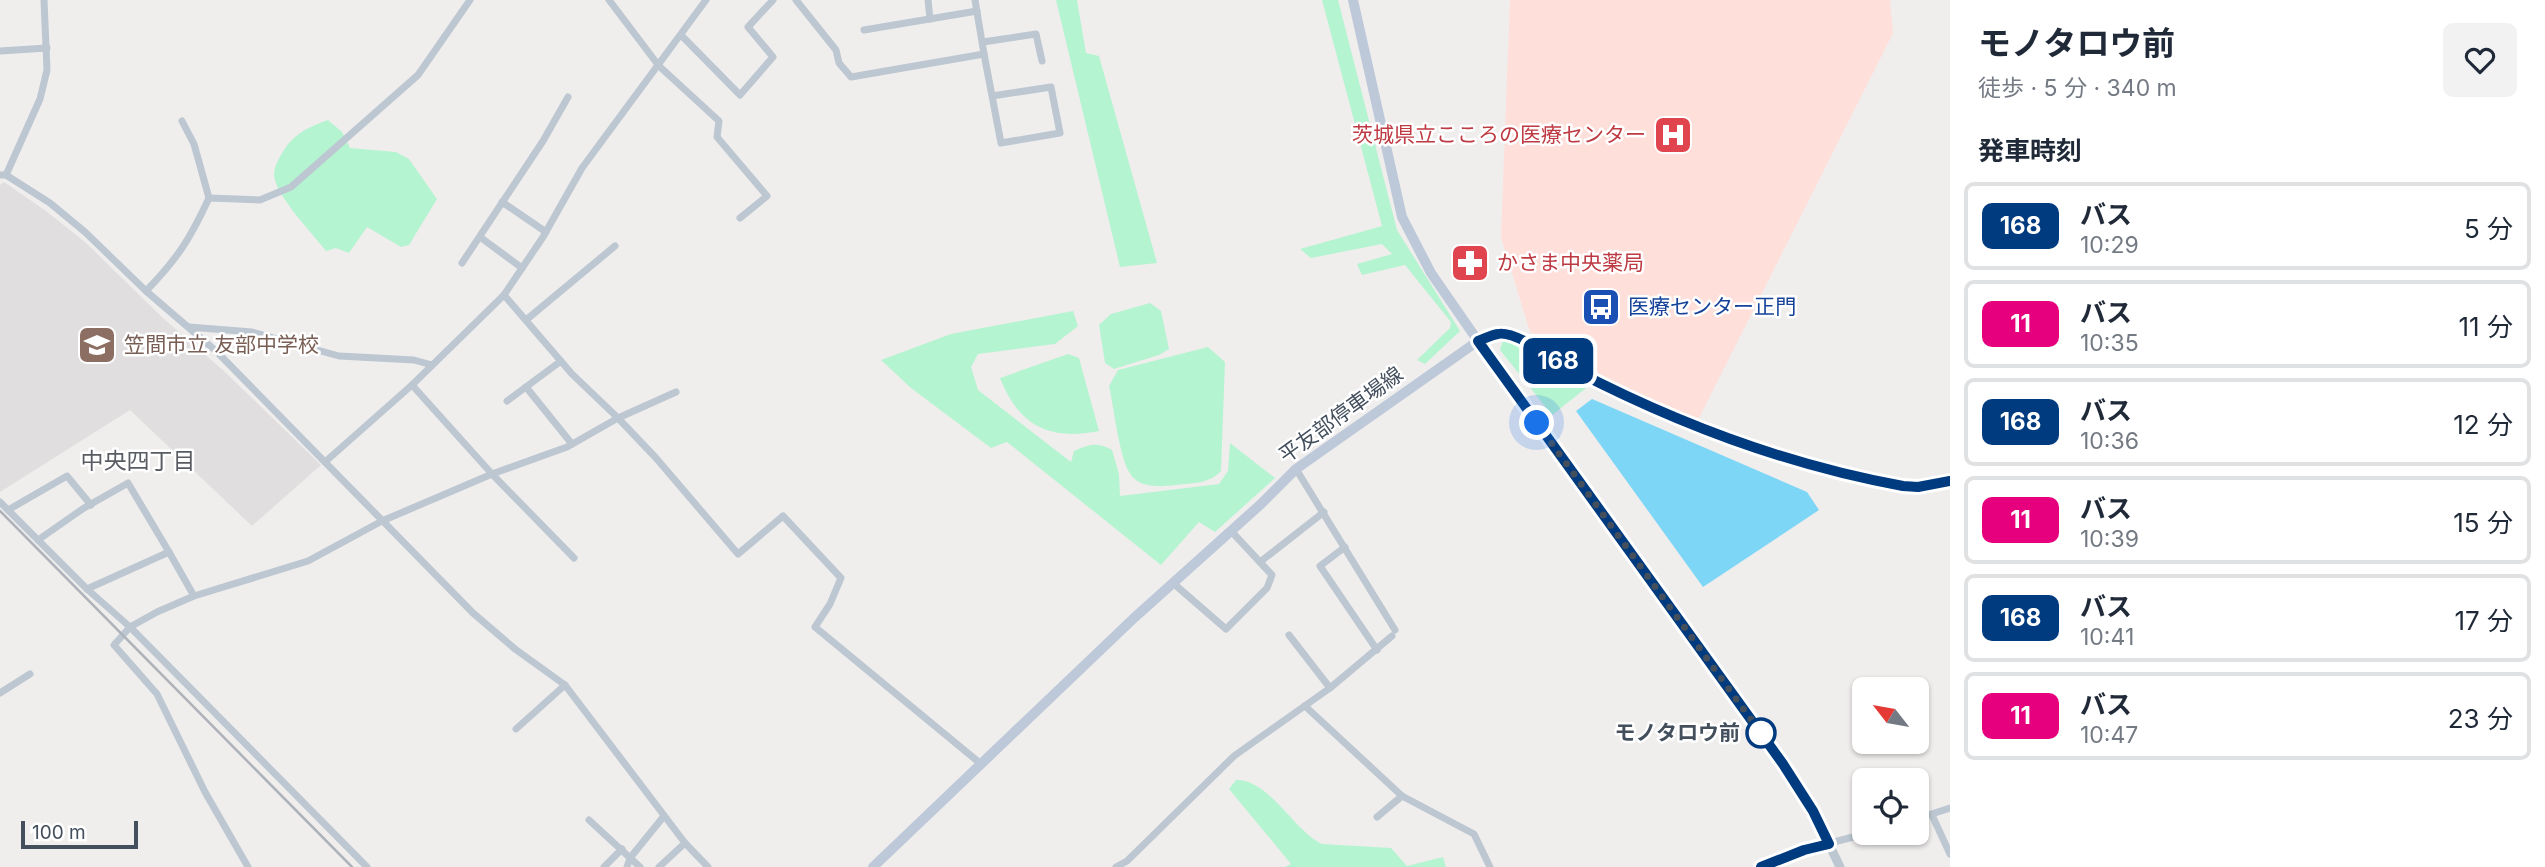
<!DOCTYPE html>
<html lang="ja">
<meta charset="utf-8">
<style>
:root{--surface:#fff;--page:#f2f2f3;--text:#1f2937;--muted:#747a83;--line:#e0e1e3}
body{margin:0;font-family:Inter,"Noto Sans JP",sans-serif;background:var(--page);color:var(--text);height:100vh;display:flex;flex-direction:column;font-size:26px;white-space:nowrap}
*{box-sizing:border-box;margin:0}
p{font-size:23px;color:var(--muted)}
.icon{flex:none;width:38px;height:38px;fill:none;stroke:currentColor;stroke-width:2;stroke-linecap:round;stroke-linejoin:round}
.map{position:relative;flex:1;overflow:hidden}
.sheet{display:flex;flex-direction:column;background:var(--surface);width:595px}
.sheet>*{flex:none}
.badge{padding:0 14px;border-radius:10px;font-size:24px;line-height:46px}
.needle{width:46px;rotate:301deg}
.buttons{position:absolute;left:1852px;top:677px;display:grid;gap:14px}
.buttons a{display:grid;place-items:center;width:77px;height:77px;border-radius:10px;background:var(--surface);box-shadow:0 2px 5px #0004;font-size:35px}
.scale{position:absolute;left:21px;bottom:18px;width:117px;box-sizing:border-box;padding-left:7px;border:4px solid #434f5d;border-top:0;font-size:19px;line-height:24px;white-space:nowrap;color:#434f5d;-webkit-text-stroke:5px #fff;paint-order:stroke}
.you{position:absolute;width:35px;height:35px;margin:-18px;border:5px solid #fff;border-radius:50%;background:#1a73e8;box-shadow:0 0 0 10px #1a73e833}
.map>.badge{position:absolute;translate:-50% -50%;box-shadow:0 0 0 4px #fff}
h2{padding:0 28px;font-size:26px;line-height:63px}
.round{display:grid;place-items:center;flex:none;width:74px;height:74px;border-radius:10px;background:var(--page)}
.head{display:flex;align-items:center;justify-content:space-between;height:119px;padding:0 28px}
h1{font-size:33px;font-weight:700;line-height:52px}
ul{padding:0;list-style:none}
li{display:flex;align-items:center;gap:21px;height:88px;margin:0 14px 10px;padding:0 14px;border:4px solid var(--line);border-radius:10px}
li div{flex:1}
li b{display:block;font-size:26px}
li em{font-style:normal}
li .badge{min-width:77px;font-weight:700;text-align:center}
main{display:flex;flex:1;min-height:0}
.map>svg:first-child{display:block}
</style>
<main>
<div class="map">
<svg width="1950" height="867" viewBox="0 0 1950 867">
<rect width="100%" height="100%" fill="#f0eded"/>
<path fill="#e1dedf" d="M 4,182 L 46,211 L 85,242 L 164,319 L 224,371 L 321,465 L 252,526 L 130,410 L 0,492 L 0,185 Z"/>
<path fill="#fedfd9" d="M 1510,0 L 1890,0 L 1893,33 L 1698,420 L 1617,383 L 1552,348 L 1530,332 L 1501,237 Z"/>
<g fill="#b5f4d1">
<path d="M 1056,0 L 1077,0 L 1086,53 L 1099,56 L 1157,263 L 1120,267 Z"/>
<path d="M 1322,0 L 1338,0 L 1397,230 L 1460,331 L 1425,364 L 1417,360 L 1450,328 L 1451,322 L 1405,265 L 1362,275 L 1357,264 L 1392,254 L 1382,244 L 1311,258 L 1300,249 L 1382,226 Z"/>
<path d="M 328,120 L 342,132 L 350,148 L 396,152 L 409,159 L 437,199 L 409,245 L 401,247 L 367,227 L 349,253 L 336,248 L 326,251 C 313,234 275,195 274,175 C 274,166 279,158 284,150 C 295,133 309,127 328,120 Z"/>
<path d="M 1150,303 L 1161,311 L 1169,349 L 1159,355 L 1114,369 L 1105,363 L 1099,325 L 1111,314 Z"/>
<path d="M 1073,311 L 1078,326 L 1055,344 L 978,354 L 971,367 L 978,390 L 1071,462 L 1074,451 C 1090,444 1097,442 1112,450 L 1119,474 L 1120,496 L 1219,484 L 1228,471 L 1230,443 L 1275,478 L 1215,532 L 1199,522 L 1161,565 L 1007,442 L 991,448 L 911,388 L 881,360 L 951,334 Z"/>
<path d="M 1503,340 L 1513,344 L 1590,385 L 1552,415 L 1500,350 Z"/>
<path d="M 1208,347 L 1225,362 L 1221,471 C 1209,484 1193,483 1176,485 C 1162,487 1140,488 1131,475 C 1119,459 1114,407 1109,386 L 1118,370 Z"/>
<path d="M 1068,354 L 1079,358 L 1099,431 C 1049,441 1019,426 1000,378 Z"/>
<path d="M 1236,780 C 1269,779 1293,830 1322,844 L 1391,848 L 1407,866 L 1443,857 L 1446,867 L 1285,867 L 1291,864 L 1229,789 Z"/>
</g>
<path fill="#7dd6f6" d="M 1592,399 L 1807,492 L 1819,510 L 1703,587 L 1576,411 Z"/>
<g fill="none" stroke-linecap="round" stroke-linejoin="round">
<g stroke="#bcc7d1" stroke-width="7">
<path d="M 609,0 L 659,66 L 719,121 L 717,137 L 767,196 L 740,218"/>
<path d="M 796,0 L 836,50 L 839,63 L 851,77 L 984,54 L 975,0"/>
<path d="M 928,0 L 930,19"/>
<path d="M 864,30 L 977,11"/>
<path d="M 681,35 L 740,95 L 773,57 L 748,27 L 773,0"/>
<path d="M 983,42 L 1036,34 L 1042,61"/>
<path d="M 0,51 L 47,48"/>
<path d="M 984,54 L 1001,143 L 1060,133 L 1051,87 L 992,96"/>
<path d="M 182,121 L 194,144 L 209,198"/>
<path d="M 0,175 L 6,175 L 50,203 L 85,232 L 146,291 L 217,352 L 473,613 L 515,649 L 565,685 L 685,843 L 708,867"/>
<path d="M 6,175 L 40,99 L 47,70 L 44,0"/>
<path d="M 502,202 L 546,232"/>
<path d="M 480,237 L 522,268"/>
<path d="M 462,263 L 543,141 L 568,97"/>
<path d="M 146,291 C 178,258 190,239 209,198 L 260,200 L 291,187 L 418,75 L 470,0"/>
<path d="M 504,295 L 572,374 L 618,418 L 656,458 L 738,554 L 783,516 L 841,578 L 830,604 L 815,627 L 981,764"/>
<path d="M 526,320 L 615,246"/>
<path d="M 189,327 L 252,332 L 339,356 L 414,360 L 432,365"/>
<path d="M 412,385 L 492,474 L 574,558"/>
<path d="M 526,387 L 572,444"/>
<path d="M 507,401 L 561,361"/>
<path d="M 325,462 L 412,385 L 504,295 L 543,237 L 582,168 L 706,0"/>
<path d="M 1296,469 L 1395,630"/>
<path d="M 0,502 L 87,589 L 130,627 L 367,867"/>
<path d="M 8,510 L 67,476 L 91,505"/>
<path d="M 38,540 L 84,508 L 128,483 L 169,552"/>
<path d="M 1345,547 L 1320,566 L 1377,650"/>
<path d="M 1260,562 L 1324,512"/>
<path d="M 1173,583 L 1226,629 L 1267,588 L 1272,575 L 1231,531"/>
<path d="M 87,589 L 169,552 L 194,596"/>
<path d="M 1289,635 L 1330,688"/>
<path d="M 0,693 L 30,674"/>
<path d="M 1305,706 L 1402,796 L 1474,834 L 1490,867"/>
<path d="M 516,729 L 565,685"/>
<path d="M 1932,815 L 1950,854"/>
<path d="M 1377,817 L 1402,796"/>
<path d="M 1916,819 L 1950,808"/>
<path d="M 589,820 L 640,867"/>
<path d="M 248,867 L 205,792 L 157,694 L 114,645 L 130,627 L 157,612 L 194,596 L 308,561 L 382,521 L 492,474 L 567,447 L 618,418 L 676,392"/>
<path d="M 604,867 L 622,849"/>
<path d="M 627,867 L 630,858 L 664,816"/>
<path d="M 659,867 L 685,843"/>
<path d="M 1116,867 L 1127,861 L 1234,756 L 1330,688 L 1392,636"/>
<path d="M 1761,867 L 1804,850 L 1868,833"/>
</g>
<path stroke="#bcc7d1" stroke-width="9" d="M 1840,867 L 1813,811 L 1783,764 L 1478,341 L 1499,333 L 1516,337 C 1637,406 1764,463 1903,486 L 1918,487 L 1950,480"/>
<path stroke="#bdc9d9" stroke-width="10" d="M 873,867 L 1134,618 L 1261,504 L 1296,469 L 1478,341 L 1431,273 L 1402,217 L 1353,0"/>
<path stroke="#aeb2b9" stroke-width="2.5" d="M 0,511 L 352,867"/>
</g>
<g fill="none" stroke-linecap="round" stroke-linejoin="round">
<defs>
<path id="line" d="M 1761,867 L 1804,850 L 1829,844 L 1813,811 L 1783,764 L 1478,341 C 1484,339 1491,335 1498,334 C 1515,330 1557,361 1574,370 C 1678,424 1787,465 1903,486 L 1918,487 L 1950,481"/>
</defs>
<use href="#line" stroke="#fff" stroke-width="16"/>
<use href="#line" stroke="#003b80" stroke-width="10"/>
<path stroke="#434f5d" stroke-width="7" stroke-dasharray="0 12.6" d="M 1537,423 L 1765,739 L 1761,733"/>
</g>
<defs>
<symbol id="hospital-square" viewBox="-11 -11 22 22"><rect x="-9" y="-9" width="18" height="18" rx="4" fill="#e0444e" stroke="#fff"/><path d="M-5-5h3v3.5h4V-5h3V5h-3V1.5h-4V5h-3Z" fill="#fff"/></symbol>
<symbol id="pharmacy-square" viewBox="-11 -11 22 22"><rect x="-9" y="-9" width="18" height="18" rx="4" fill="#e0444e" stroke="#fff"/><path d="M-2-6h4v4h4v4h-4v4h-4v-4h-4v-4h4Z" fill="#fff"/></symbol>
<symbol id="bus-square" viewBox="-11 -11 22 22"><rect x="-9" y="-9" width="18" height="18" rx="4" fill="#1a4fb4" stroke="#fff"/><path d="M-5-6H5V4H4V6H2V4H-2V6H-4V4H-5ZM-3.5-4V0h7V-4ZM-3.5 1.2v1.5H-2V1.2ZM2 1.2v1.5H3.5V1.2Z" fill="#fff"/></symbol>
<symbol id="school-square" viewBox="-11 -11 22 22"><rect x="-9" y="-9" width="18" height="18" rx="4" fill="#8d6e63" stroke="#fff"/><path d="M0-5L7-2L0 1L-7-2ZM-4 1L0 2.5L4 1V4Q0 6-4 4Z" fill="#fff"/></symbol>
</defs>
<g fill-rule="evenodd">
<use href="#hospital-square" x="1651" y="113" width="44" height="44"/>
<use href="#pharmacy-square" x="1448" y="241" width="44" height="44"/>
<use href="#bus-square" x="1579" y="285" width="44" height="44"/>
<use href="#school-square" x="75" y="323" width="44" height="44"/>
</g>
<circle fill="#fff" stroke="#003b80" stroke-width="3.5" cx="1761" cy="733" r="14"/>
<g text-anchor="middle" stroke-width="5" stroke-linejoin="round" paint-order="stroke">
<g font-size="21" fill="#be3a42" stroke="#fff" text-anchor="end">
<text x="1646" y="142">茨城県立こころの医療センター</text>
<text x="1497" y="270" text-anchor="start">かさま中央薬局</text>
</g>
<g font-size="21" fill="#164399" stroke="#fff" text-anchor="start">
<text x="1628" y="314">医療センター正門</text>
</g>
<g font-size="21" fill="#785e54" stroke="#fff" text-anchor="start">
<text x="124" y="352">笠間市立 友部中学校</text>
</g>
<g font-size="21" fill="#434f5d" stroke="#fff">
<text transform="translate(1341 415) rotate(-36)" y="7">平友部停車場線</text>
</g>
<g font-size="21" font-weight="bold" fill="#434f5d" stroke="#fff" text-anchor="end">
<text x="1740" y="740">モノタロウ前</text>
</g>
<g font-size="23" fill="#595d63" stroke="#fff">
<text x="138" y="469">中央四丁目</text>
</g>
</g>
</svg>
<div class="buttons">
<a><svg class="needle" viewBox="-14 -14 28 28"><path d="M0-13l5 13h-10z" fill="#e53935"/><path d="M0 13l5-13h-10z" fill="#747a83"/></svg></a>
<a><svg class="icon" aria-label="locate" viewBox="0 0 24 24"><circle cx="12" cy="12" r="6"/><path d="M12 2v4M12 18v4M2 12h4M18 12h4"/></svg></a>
</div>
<div class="scale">100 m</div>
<div class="you" style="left:1537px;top:423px"></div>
<b class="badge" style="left:1558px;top:361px;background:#003b80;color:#fff">168</b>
</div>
<section class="sheet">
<div class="head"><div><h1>モノタロウ前</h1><p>徒歩 · 5 分 · 340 m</p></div><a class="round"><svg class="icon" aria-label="heart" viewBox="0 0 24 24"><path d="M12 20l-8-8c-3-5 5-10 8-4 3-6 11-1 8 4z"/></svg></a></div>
<h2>発車時刻</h2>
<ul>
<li><span class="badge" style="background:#003b80;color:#fff">168</span><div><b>バス</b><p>10:29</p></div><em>5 分</em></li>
<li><span class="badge" style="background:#e6007e;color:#fff">11</span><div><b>バス</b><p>10:35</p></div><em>11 分</em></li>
<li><span class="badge" style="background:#003b80;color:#fff">168</span><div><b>バス</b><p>10:36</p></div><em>12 分</em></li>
<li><span class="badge" style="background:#e6007e;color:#fff">11</span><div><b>バス</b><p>10:39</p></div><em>15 分</em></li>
<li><span class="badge" style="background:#003b80;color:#fff">168</span><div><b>バス</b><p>10:41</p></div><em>17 分</em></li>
<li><span class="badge" style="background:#e6007e;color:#fff">11</span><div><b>バス</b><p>10:47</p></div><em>23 分</em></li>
</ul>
</section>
</main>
